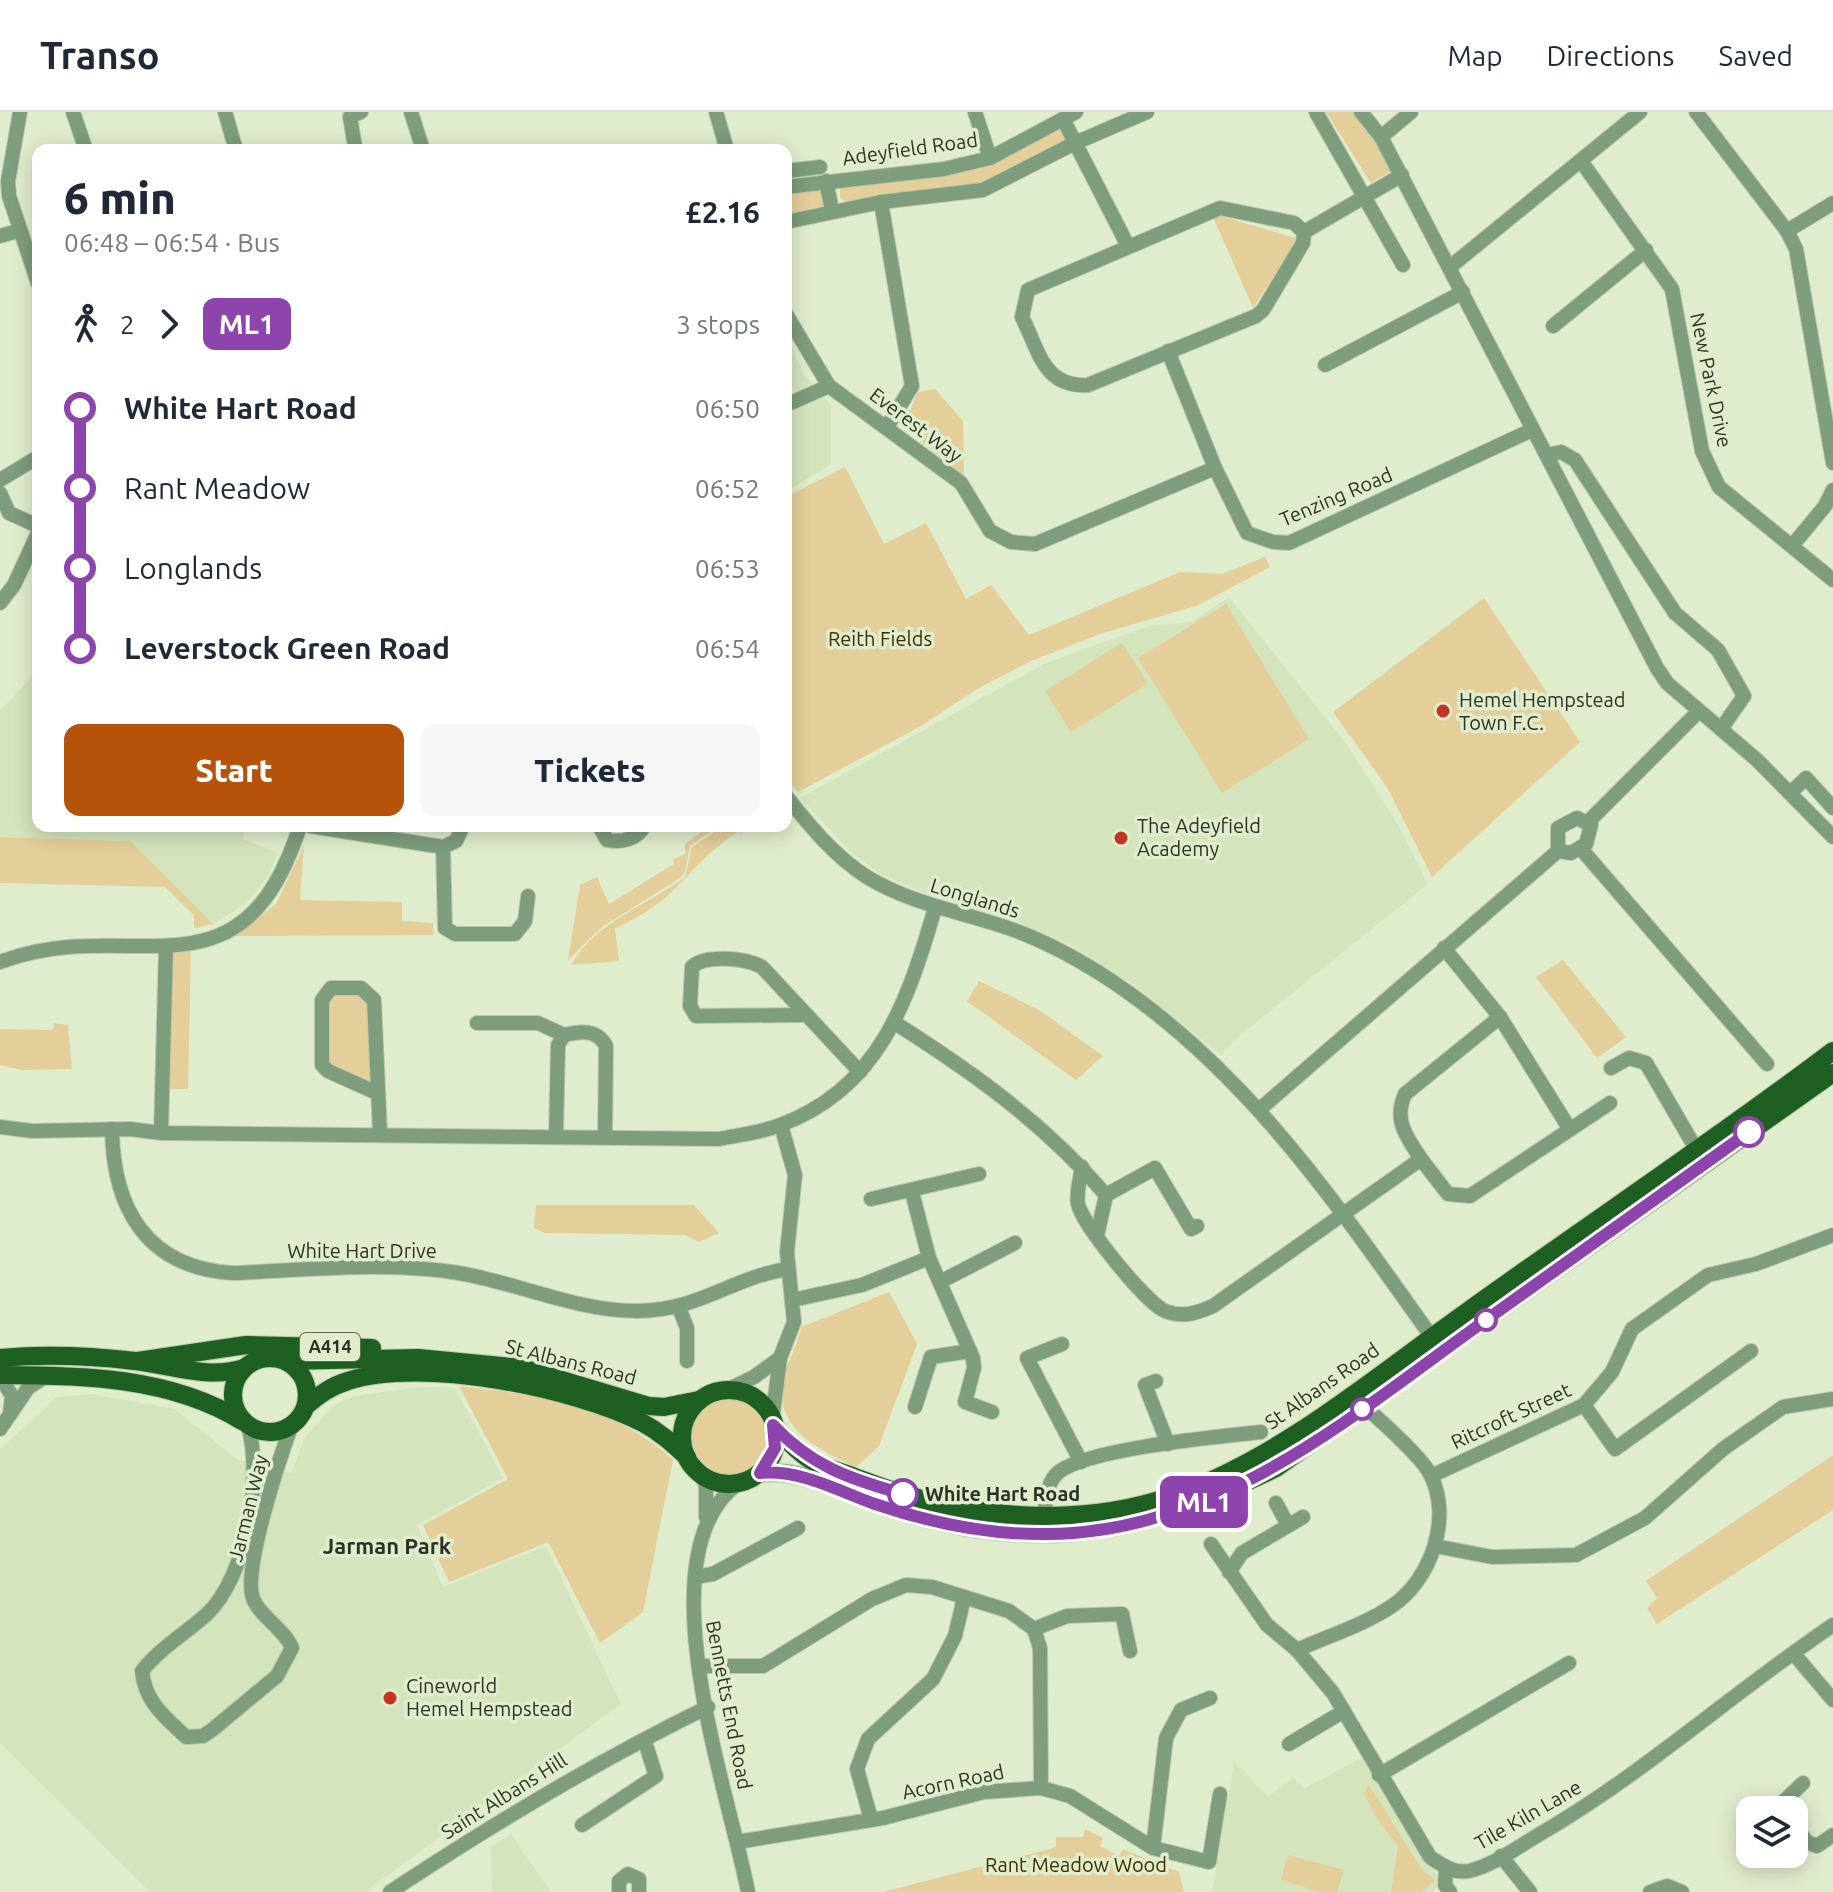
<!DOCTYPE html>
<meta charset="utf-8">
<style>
:root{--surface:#fff;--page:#f6f6f7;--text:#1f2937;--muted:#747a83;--line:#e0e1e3;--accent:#b45309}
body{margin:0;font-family:Ubuntu,sans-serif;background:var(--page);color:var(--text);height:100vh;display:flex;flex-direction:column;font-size:30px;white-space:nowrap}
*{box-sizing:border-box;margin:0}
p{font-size:26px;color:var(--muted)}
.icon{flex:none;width:44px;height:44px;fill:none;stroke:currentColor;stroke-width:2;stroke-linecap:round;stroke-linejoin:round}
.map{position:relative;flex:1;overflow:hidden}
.details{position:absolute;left:32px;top:32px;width:760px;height:688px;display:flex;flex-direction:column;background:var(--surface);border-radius:16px;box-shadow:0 4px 20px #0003}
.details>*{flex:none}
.badge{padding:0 16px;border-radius:12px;font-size:28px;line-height:52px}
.fabs{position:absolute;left:1736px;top:1684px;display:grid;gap:16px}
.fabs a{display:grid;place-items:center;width:72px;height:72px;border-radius:16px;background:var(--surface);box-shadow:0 4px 20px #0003;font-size:40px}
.map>.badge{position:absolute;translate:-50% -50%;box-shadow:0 0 0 4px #fff}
.legs{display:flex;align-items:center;gap:12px;height:88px;padding:0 32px;font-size:26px}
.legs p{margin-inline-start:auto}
.headline{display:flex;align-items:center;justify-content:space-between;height:136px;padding:0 32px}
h1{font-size:44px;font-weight:800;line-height:60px}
.cta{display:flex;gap:16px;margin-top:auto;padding:16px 32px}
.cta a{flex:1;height:92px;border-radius:16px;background:var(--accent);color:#fff;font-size:32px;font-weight:800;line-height:92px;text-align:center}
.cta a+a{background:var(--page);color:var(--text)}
ul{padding:0 32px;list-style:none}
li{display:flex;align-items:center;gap:28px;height:80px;font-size:30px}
li i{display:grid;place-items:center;width:12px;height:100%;margin:0 10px;background:currentColor}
li i::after{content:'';width:20px;height:20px;margin:-10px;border:6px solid;border-radius:50%;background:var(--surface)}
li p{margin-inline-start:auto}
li:first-child i{background:linear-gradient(#0000 50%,currentColor 0)}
li:last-child i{background:linear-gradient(currentColor 50%,#0000 0)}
header{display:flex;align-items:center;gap:48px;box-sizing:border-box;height:112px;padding:0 40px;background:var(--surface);border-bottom:2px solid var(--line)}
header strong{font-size:38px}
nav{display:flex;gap:44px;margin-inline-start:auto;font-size:28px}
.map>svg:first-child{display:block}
</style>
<header>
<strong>Transo</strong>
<nav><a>Map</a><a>Directions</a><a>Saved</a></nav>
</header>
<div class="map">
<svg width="1833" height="1780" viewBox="0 0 1833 1780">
<rect width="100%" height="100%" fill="#e0edcc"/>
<g fill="#d4e4bc">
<path d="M 786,222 L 804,262 L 831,294 L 831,353 L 786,379 Z"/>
<path d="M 1229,485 L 1345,630 L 1397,711 L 1428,772 L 1243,921 L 1221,943 L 1134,873 L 1069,832 L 1011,807 L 929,783 L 880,762 L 851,740 L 800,686 L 1046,551 L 1149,514 L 1192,510 Z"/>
<path d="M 38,558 L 38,714 L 247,714 L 242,727 L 278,741 L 268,765 L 244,793 L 213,812 L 130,729 L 0,725 L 0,599 Z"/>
<path d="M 420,1275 L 455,1276 L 503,1366 L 417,1413 L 443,1475 L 546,1434 L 621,1592 L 365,1780 L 150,1780 L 0,1631 L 0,1337 L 57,1285 L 91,1282 L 175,1297 L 238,1348 L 291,1361 L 305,1325 L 333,1294 L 354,1284 Z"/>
<path d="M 1363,1645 L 1442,1771 L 1432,1780 L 1212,1780 L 1234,1649 L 1268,1685 L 1293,1665 L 1304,1677 Z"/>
<path d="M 511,1722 L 551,1780 L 492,1780 L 491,1735 Z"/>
</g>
<g fill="#e4ce9a">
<path d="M 1326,0 L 1356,0 L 1380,29 L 1393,58 L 1371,71 Z"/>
<path d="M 1057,17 L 1064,17 L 1069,27 L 983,71 L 850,92 L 840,86 L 840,75 L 995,49 Z"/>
<path d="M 821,77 L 825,93 L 786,105 L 786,82 Z"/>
<path d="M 1218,103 L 1298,127 L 1253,196 L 1213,105 Z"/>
<path d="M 935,277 L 963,309 L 964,365 L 906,317 L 905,311 L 918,280 Z"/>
<path d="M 845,355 L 884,432 L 926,411 L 966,487 L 991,473 L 1029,523 L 1180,460 L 1222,462 L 1265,445 L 1270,455 L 1196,494 L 1103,521 L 1031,549 L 977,577 L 921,614 L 798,680 L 786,666 L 786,385 Z"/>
<path d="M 1484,486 L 1580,630 L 1432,765 L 1387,675 L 1333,600 Z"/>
<path d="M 1226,492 L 1309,627 L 1222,681 L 1138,546 Z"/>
<path d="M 1122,531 L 1148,572 L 1071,620 L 1045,579 Z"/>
<path d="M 709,714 L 718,714 L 690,734 L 685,760 L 680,766 L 602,815 L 568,848 L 580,773 L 597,765 L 609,792 L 674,752 L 673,747 L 685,742 L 685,732 Z"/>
<path d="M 723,714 L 737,714 L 743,722 L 738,720 C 708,738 690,764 664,787 C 649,799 632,808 615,817 L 619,849 L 571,853 C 594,811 648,793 685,765 L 692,735 Z"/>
<path d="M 0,725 L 130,729 L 213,812 L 194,816 L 194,803 L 165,775 L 0,771 Z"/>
<path d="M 304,733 L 300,788 L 402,790 L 402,809 L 433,811 L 433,823 L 234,824 L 276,792 Z"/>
<path d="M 191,839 L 188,977 L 169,977 L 173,840 Z"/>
<path d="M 1563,848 L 1626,925 L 1597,946 L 1536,865 Z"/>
<path d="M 979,869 L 1039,898 L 1103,944 L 1076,968 L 967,889 Z"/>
<path d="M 359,880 L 369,891 L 372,970 L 369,972 L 328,951 L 325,889 L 332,881 Z"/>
<path d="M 54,911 L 68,913 L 72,957 L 22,958 L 0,953 L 0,917 L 53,918 Z"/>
<path d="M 536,1093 L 694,1093 L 719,1121 L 699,1130 L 685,1123 L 545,1121 L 534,1116 Z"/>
<path d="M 889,1180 L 917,1232 L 879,1334 L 856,1355 C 819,1338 773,1316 783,1268 C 787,1249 798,1234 801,1215 Z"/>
<path d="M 459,1274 C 533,1282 617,1294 673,1348 L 643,1500 L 600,1531 L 548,1430 L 449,1470 L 423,1413 L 508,1367 Z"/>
<circle cx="729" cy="1325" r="40"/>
<path d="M 1833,1343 L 1833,1398 L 1657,1512 L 1647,1496 L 1657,1486 L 1646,1469 Z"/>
<path d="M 1369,1673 L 1421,1756 L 1435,1769 L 1422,1780 L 1391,1780 L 1398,1734 L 1377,1707 L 1364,1681 Z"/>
<path d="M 1085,1717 L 1103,1726 L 1100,1734 L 1119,1744 L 1123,1737 L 1179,1760 L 1184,1780 L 883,1780 L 1050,1737 L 1056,1734 L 1056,1725 L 1083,1725 Z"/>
<path d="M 1288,1743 L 1344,1758 L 1337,1780 L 1320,1780 L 1281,1768 Z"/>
</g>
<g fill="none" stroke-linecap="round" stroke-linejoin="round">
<defs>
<g id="minor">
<path d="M 20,0 L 8,69 L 9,84 L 38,171"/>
<path d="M 73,0 L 86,38"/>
<path d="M 225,0 L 236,38"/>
<path d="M 411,0 L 423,38"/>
<path d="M 716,0 L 727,38"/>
<path d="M 975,0 L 990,46"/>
<path d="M 1316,0 L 1403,153"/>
<path d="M 1361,0 L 1381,25 L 1657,556 L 1667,571 L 1757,648 L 1833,725"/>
<path d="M 1696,0 L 1787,119 L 1796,137 L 1833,351"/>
<path d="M 1063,7 L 1128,134"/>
<path d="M 1381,25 L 1411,0"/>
<path d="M 355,35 L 350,5 L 361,0"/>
<path d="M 1581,49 L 1672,177 L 1702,339 L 1719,375 L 1833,468"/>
<path d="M 786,59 L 820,55"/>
<path d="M 826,69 L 832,98"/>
<path d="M 786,75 L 944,57 L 990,46 L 1076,0"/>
<path d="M 881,90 L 912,274 L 887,315"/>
<path d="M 1220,96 L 1294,111 L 1304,120 L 1303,131 L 1263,198 L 1256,204 L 1088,273 C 1044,276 1039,239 1022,205 L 1028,178 Z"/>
<path d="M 786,110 L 881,90 L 983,78 L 1075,31 L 1147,0"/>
<path d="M 1787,119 L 1833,91"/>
<path d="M 1304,120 L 1402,63"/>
<path d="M 0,124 L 18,119"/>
<path d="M 1450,155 L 1640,0"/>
<path d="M 786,202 L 829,274 L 961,371 L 990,419 L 1011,430 L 1035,432 L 1215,356"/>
<path d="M 1553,214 L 1646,138"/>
<path d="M 1168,239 L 1215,356 L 1247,421 L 1273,430 L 1289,431 L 1532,318"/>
<path d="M 1325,253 L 1463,180"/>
<path d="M 786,293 L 829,274"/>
<path d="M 1547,343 L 1561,340 L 1575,348 L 1675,501 L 1718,538 L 1744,584 L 1721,617"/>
<path d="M 0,368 L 38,345"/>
<path d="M 0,381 L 9,401 L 38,414"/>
<path d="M 1792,434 L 1825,394 L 1833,378"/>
<path d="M 0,491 L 14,473 L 38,421"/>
<path d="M 1791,680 L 1806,666 L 1833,696"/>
<path d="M 786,684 C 810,714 834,744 867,765 C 913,793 964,800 1014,818 C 1044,829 1074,845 1101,862 C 1245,954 1338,1094 1436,1231"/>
<path d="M 1577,706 L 1591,713 L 1586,732 L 1571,741 L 1558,739 L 1558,716 Z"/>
<path d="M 1589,709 L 1699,599"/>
<path d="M 310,714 L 443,735 L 456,729 L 463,714"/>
<path d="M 599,714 L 607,728 C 621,731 638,727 644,714"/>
<path d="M 443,735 L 445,816 L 455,822 L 515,822 L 525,809 L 528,784"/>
<path d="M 1582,738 L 1767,952"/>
<path d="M 1444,836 L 1500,905 L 1569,1016"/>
<path d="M 0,850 C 131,800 240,900 300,714"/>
<path d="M 803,903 L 696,904 L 690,894 L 692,855 C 705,842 746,846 762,855 L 860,960"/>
<path d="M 477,911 L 538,911 L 564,923"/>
<path d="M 895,911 C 974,961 1045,1012 1106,1083 L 1097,1124"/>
<path d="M 1611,956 L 1629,946 L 1646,951 L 1696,1037"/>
<path d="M 377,981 L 328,959 L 322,953 L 322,888 L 331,876 L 361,876 L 374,888 L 380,1021"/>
<path d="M 1260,997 L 1558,739"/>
<path d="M 0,1015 L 32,1019 L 130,1017 L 161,1021 L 719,1027 C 739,1023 760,1021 780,1013 C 879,977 908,889 935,796"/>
<path d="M 112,1017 C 113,1097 147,1156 233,1161 C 307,1158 385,1149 459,1161 C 518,1171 577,1199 637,1199 C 698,1199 731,1166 787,1157"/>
<path d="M 161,1021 L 166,835"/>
<path d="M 556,1024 L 558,933 L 564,923 C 581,919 597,917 606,934 L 605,1025"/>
<path d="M 1421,1047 L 1448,1082 L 1470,1084 L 1610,991"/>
<path d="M 1082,1055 C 1080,1067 1076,1081 1078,1092 C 1082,1112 1146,1191 1165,1199 C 1183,1206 1197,1201 1213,1194 L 1421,1047 C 1407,1025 1393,1009 1405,982 L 1500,905"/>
<path d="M 912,1080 L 929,1146 L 973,1246 L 974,1256 L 965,1290 L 992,1300"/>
<path d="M 1106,1083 L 1155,1056 L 1191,1117 L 1197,1114"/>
<path d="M 871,1087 L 979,1062"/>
<path d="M 940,1170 L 1015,1131"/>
<path d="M 792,1188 L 862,1173 L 929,1146"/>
<path d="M 679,1196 L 687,1216 L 687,1249"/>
<path d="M 1062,1232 L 1027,1246 L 1081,1350"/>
<path d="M 0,1264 L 12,1284 L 10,1302"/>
<path d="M 1156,1269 L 1145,1273 L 1168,1332"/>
<path d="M 729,1277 L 754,1265 L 780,1246"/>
<path d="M 1584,1293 L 1615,1337 L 1751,1239"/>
<path d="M 915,1295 L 931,1245 L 970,1239"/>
<path d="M 772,1309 L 780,1246 L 794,1210 L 787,1140 L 795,1063 L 781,1013"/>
<path d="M 248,1314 C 263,1365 247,1464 207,1502 C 186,1521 160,1536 142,1559 C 145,1590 164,1604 186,1625 L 203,1624 L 212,1618 L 277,1564 L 292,1536 C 285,1517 256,1502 252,1483 C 245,1451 279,1348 291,1315"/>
<path d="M 0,1317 L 28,1276 L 46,1264"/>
<path d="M 701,1363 L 706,1373 L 706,1405"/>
<path d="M 1431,1364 L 1584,1293 L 1612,1260 L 1632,1217 L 1708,1163 L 1756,1152 L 1833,1123"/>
<path d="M 739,1371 C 641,1439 730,1683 748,1780"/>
<path d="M 1276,1391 L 1288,1413"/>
<path d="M 1044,1405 C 1046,1389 1046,1369 1060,1359 C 1093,1336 1217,1325 1261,1320"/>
<path d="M 1211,1432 L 1267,1513 L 1297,1538 L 1333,1581 L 1430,1745 C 1442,1753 1454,1762 1469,1759 C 1495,1753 1522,1732 1545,1719 C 1647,1659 1735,1579 1833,1513"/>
<path d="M 1435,1434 L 1492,1445 L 1576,1443 L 1645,1406 L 1723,1337 L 1783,1295 L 1833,1287"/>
<path d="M 1229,1460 L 1242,1441 L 1303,1405"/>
<path d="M 695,1465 L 713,1462 L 798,1416"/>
<path d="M 1034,1517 L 1040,1536 L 1041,1676"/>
<path d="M 1297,1538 C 1328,1524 1364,1513 1392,1494 C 1431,1468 1453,1405 1430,1362 C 1421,1344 1374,1302 1356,1288"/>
<path d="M 1794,1542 L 1833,1588"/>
<path d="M 699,1554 L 763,1554 L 872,1487 L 906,1473 L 932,1475 L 1009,1499 L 1034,1517 L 1067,1504 L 1122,1502 L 1130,1539"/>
<path d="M 1289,1632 L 1344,1599"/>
<path d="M 1379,1663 L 1569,1551"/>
<path d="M 1782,1698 L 1779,1694 L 1803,1671"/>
<path d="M 871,1707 L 857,1657 L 868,1627 L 933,1567 L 955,1524 L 964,1486"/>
<path d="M 582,1713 L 656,1664 L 645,1630"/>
<path d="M 1794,1713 L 1807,1730 L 1817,1734 L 1833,1723"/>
<path d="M 737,1730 L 883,1706 L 984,1680 L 1041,1676 L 1070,1684 L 1153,1736 L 1209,1750 L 1220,1682"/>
<path d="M 1153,1736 L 1166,1626 L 1181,1598 L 1210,1586"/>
<path d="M 1501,1744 L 1530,1780"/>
<path d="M 1446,1757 L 1445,1773 L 1450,1780"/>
<path d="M 390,1780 C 493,1712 597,1649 708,1595"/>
<path d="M 619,1780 L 619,1769 L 628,1762 L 639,1767 L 639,1780"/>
<path d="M 1650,1780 L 1667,1774 L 1682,1780"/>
</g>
<g id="major">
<circle cx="270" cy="1283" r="37"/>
<path d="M 0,1246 C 44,1242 91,1244 135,1249 C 172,1253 208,1268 244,1256"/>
<path d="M 138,1249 L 246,1233 L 372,1236"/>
<path d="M 286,1249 L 418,1246 L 522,1256 L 649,1294 L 664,1295 L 699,1288"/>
<path d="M 0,1263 C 82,1263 171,1265 242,1309"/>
<circle cx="729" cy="1325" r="47"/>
<path d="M 306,1294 C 319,1283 331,1274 348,1269 C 421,1245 575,1276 643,1311 C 660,1320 673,1332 687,1345"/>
<path d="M 773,1313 C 784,1325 795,1338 809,1347 C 824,1356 843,1360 860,1367 C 961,1406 1074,1419 1178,1382 C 1285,1343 1376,1264 1468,1199 C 1589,1112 1714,1029 1833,939"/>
<path d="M 760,1361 C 806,1356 856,1386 900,1399 C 1042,1443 1145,1420 1276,1356 L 1833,961"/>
</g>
</defs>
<use href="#minor" stroke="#bcc8ab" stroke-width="16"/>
<use href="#major" stroke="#bcc8ab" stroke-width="20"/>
<use href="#minor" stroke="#7d9d7c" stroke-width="14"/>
<use href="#major" stroke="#1e5f22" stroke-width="18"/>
</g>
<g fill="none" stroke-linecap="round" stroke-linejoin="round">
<defs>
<path id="line-1" d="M 903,1382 C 850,1367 811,1354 773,1313 L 775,1336 L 760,1361 C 800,1357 838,1379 875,1392 C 931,1411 988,1423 1047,1422 C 1217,1421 1348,1307 1479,1213 C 1569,1149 1659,1085 1749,1020"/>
</defs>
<use href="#line-1" stroke="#fff" stroke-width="18"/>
<use href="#line-1" stroke="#8e44ad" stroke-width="12"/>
</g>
<g fill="#c23524" stroke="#e0edcc" stroke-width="3">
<circle cx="1443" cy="599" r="8"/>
<circle cx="1121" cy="726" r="8"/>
<circle cx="390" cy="1586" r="8"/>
</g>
<g fill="#fff" stroke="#8e44ad" stroke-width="4">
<circle cx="1749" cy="1020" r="14"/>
<circle cx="1486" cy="1208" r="10"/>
<circle cx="1362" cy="1297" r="10"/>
<circle cx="903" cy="1382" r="14"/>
</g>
<g text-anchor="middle" stroke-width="7" stroke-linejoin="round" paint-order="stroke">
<rect fill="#e0edcc" stroke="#636a58" stroke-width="2" x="300" y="1221" width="60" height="28" rx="6"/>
<g font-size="18" font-weight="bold" fill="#2d3226">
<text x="330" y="1241">A414</text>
</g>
<g font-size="20" fill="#2d3226" stroke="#e0edcc">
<text transform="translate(910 37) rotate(-8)" y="7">Adeyfield Road</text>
<text transform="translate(1711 268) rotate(78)" y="7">New Park Drive</text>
<text transform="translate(916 313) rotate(37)" y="7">Everest Way</text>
<text transform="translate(1336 385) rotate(-23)" y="7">Tenzing Road</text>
<text transform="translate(975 786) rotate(17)" y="7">Longlands</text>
<text x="362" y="1146">White Hart Drive</text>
<text transform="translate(571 1250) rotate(14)" y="7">St Albans Road</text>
<text transform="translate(1322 1274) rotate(-35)" y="7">St Albans Road</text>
<text transform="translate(1511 1304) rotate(-25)" y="7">Ritcroft Street</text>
<text transform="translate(248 1396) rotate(-76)" y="7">Jarman Way</text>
<text transform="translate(729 1593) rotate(79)" y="7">Bennetts End Road</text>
<text transform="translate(953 1670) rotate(-12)" y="7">Acorn Road</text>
<text transform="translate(504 1684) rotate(-32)" y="7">Saint Albans Hill</text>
<text transform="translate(1528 1703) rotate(-30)" y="7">Tile Kiln Lane</text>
</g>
<g font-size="20" fill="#3e2e00" stroke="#e0edcc">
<text x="880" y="534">Reith Fields</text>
<text x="1076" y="1760">Rant Meadow Wood</text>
</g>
<g font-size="20" fill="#2d3226" stroke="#e0edcc" text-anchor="start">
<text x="1459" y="595">Hemel Hempstead<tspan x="1459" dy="23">Town F.C.</tspan></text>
<text x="1137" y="721">The Adeyfield<tspan x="1137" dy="23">Academy</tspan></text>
<text x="406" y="1581">Cineworld<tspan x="406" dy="23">Hemel Hempstead</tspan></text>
</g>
<g font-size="20" font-weight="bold" fill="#2d3226" stroke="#e0edcc" text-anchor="start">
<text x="925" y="1389">White Hart Road</text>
</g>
<g font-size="22" font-weight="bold" fill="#2d3226" stroke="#e0edcc">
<text x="387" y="1442">Jarman Park</text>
</g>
</g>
</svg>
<div class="fabs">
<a><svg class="icon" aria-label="layers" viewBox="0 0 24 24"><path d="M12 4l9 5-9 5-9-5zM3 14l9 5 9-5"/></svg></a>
</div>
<b class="badge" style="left:1204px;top:1390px;background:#8e44ad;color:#fff">ML1</b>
<section class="details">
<div class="headline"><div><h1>6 min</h1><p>06:48 – 06:54 · Bus</p></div><b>£2.16</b></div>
<div class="legs"><svg class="icon" aria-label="walk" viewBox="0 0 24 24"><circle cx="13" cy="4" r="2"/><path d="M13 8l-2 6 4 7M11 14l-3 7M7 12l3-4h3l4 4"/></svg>2<svg class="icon" aria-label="forward" viewBox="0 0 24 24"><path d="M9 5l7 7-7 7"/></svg><b class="badge" style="background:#8e44ad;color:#fff">ML1</b><p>3 stops</p></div>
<ul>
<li><i style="color:#8e44ad"></i><b>White Hart Road</b><p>06:50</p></li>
<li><i style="color:#8e44ad"></i><span>Rant Meadow</span><p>06:52</p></li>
<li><i style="color:#8e44ad"></i><span>Longlands</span><p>06:53</p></li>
<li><i style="color:#8e44ad"></i><b>Leverstock Green Road</b><p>06:54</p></li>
</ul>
<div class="cta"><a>Start</a><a>Tickets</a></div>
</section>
</div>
